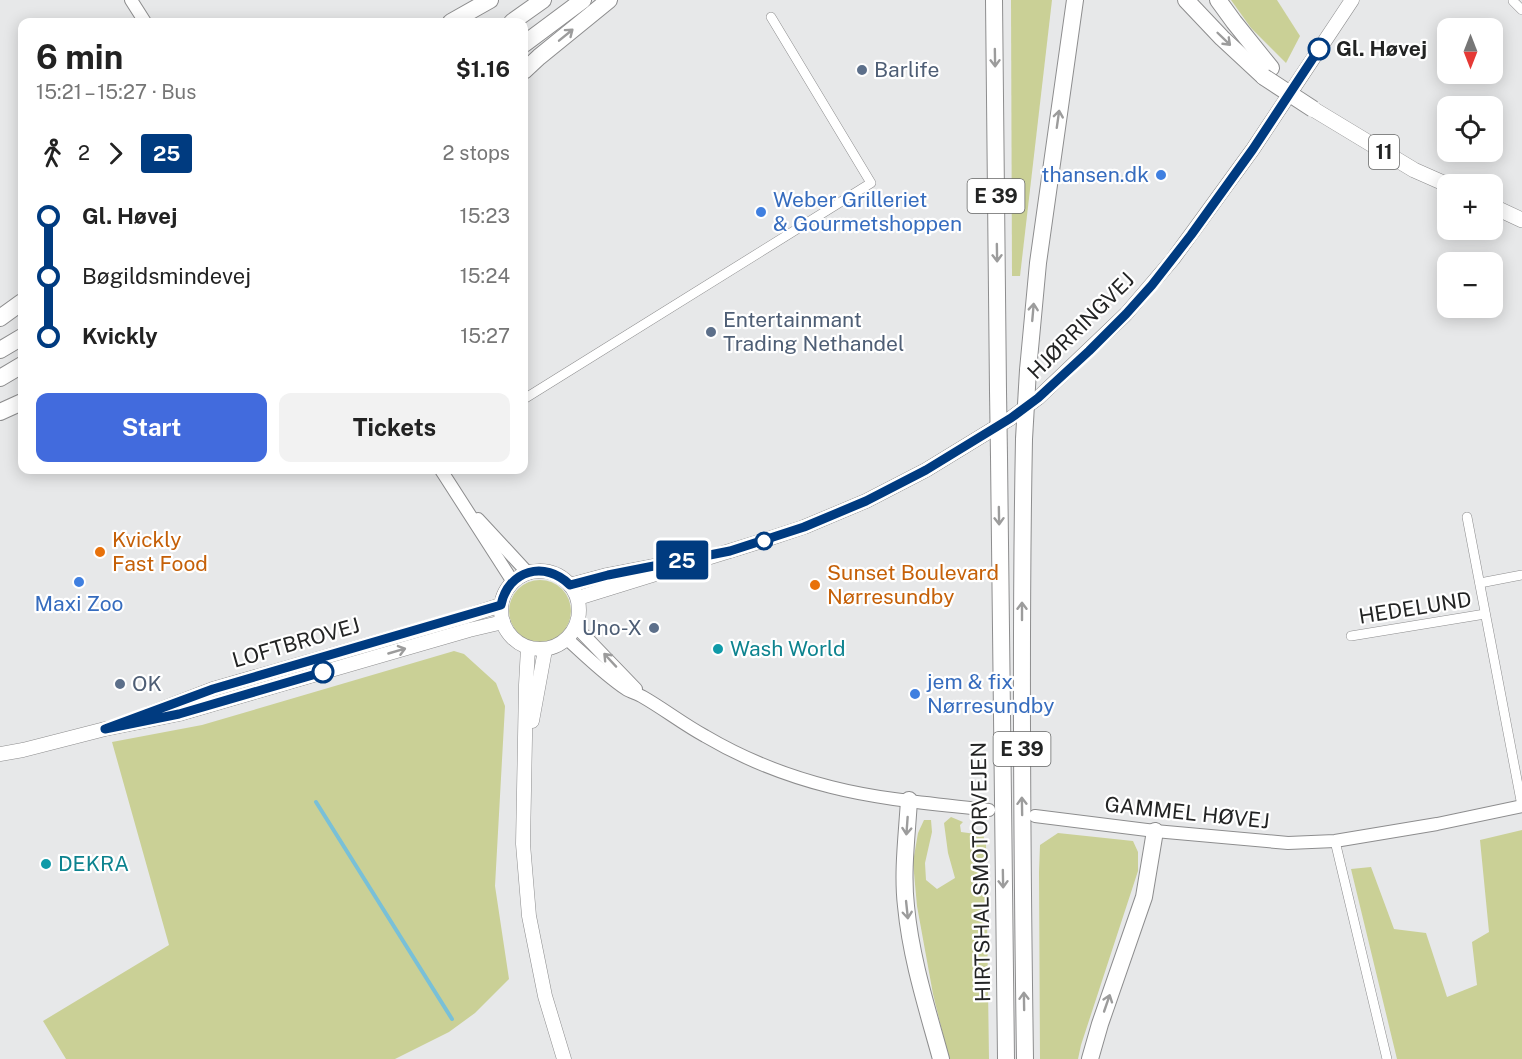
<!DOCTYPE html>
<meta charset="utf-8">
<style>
:root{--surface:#fff;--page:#f2f2f2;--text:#222;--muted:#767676;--accent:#426bdd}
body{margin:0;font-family:"Public Sans",sans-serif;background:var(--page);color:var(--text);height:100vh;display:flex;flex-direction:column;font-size:22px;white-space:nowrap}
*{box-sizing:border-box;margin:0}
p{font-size:20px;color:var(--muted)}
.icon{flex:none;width:33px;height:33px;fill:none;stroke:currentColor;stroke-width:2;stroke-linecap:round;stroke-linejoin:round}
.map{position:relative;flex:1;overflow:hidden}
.sheet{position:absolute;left:18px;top:18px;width:510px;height:456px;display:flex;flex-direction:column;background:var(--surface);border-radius:12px;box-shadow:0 3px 15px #0003}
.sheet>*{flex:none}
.badge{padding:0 12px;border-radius:4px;font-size:21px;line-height:39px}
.needle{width:39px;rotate:180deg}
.fabs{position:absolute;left:1437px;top:18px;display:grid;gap:12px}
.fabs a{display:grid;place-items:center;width:66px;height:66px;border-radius:12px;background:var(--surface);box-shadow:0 3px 15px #0003;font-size:30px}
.map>.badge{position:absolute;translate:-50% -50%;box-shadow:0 0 0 3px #fff}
.legs{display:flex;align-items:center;gap:9px;height:66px;padding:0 18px;font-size:20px}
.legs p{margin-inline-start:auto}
.headline{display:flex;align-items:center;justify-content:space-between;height:102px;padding:0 18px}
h1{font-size:33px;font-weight:700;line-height:45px}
.primary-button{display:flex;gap:12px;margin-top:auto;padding:12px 18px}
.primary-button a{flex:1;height:69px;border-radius:12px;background:var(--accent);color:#fff;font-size:24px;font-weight:700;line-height:69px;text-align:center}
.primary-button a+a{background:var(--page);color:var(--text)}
ul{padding:0 18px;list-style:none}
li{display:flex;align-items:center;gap:21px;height:60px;font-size:22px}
li i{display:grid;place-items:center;width:9px;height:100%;margin:0 8px;background:currentColor}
li i::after{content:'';width:15px;height:15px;margin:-8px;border:4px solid;border-radius:50%;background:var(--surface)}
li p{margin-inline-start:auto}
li:first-child i{background:linear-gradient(#0000 50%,currentColor 0)}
li:last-child i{background:linear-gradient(currentColor 50%,#0000 0)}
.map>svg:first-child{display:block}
</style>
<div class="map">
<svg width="1522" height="1059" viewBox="0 0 1522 1059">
<rect width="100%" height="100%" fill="#e7e8e9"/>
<g fill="#cad096">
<path d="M 1011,0 L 1052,0 L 1020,276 L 1012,276 Z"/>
<path d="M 1231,0 L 1277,0 L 1300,36 L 1286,63 L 1251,28 Z"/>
<circle cx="540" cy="611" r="31"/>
<path d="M 454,651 L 464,654 L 496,683 L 505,706 L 495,886 L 509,979 L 475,1013 L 449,1032 L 395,1059 L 66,1059 L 43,1021 L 169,945 L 112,742 L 202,725 Z"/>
<path d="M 951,817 L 963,822 L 960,825 L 961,832 L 983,835 L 986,844 L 989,1059 L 949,1059 L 933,994 L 917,906 L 913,862 L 918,833 L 924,820 L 931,820 L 932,832 L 925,863 L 926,880 L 937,889 L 955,878 L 948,853 L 944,823 Z"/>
<path d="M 1522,830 L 1522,1059 L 1397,1059 L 1351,869 L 1371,867 L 1394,929 L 1426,933 L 1447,997 L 1477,985 L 1472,942 L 1489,932 L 1480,840 Z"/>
<path d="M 1058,833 L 1133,841 L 1138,852 L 1138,871 L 1081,1045 L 1078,1059 L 1040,1059 L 1039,872 L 1040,845 Z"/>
</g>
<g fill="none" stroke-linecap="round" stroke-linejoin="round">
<path stroke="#79c0d7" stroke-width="4" d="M 316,802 L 452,1019"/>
<defs>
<g id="minor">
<path d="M 1514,0 L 1513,1 L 1522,10"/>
<path d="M 524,399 L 871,183 L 771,17"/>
<path d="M 1467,517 L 1522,806"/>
<path d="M 1480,583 L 1522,575"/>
<path d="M 1351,636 L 1485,614"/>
<path d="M 1335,841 L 1387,1059"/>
</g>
<g id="tertiary">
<path d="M 131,0 L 145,22"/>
<path d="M 441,470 L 513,582"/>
<path d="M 478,519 L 528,573"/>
<path d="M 577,624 L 582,633 L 636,689"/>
<path d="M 567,639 C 586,656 605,675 626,689 C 631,692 638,694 643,697 C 664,709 683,724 705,736 C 744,759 787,776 831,787 C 882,800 937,804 989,810"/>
<path d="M 1035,816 L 1155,831 L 1288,843 L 1335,841 L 1437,824 L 1522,806"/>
</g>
<g id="secondary">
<circle cx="540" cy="610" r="39"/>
<path d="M 570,585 L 607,575 L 669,563"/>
<path d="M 578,598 L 762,541 L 804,527 L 866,501 L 926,470 L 1011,418 L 1038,398 L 1126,314 L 1173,259 L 1253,149 L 1352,0"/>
<path d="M 528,648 L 526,685 L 523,844 L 529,916 L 545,996 L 564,1059"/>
<path d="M 148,714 L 213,689 L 464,617 L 501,605"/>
<path d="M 532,721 L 545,650"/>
<path d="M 0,754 L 23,750 L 105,729 L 179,714 L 469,630 L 503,622"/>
</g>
<g id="primary">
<path d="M 1313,109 L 1414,170 L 1448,185"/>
<path d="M 1492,206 L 1522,220"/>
</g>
<g id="motorway">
<path d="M 994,0 L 998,391"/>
<path d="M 1186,0 L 1222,38 L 1264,77"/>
<path d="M 1218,0 L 1234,22 L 1271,68"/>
<path d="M 451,22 L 490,0"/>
<path d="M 512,22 L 543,0"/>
<path d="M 524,44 L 583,0"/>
<path d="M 524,71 L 539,57 L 609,0"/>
<path d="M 0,318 L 22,302"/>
<path d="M 0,350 L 22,337"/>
<path d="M 1028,370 L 1038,263 L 1075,0"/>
<path d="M 0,378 L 22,365"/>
<path d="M 0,412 L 22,402"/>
<path d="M 1024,439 C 1020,645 1022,852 1025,1059"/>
<path d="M 999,457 L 1006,1059"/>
<path d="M 909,800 C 907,835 902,872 906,906 C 911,959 927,1008 941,1059"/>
<path d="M 1090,1059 L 1100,1024 L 1144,897 L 1155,831"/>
</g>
</defs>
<use href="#minor" stroke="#8d8d8e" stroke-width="10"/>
<use href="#tertiary" stroke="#8d8d8e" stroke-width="14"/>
<use href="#secondary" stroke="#8d8d8e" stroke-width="15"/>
<use href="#primary" stroke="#8d8d8e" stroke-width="16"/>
<use href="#motorway" stroke="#8d8d8e" stroke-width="18"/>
<use href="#minor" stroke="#fff" stroke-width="9"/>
<use href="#tertiary" stroke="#fff" stroke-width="12"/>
<use href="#secondary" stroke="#fff" stroke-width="14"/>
<use href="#primary" stroke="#fff" stroke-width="15"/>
<use href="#motorway" stroke="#fff" stroke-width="16"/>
<defs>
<g id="motorway-bridge">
<path d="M 1264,77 L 1313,109"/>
<path d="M 998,391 L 999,457"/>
<path d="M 1024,439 L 1028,370"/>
</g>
</defs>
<use href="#motorway-bridge" stroke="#8d8d8e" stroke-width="18" stroke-linecap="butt"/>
<use href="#motorway-bridge" stroke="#fff" stroke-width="16"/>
</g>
<defs><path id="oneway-shaft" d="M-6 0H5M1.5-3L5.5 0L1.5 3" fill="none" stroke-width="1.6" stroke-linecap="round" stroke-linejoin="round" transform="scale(1.5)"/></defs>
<g stroke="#9c9c9c">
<use href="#oneway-shaft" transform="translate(566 35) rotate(-39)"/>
<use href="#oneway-shaft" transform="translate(1224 39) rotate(44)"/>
<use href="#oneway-shaft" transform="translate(995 58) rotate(89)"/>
<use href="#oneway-shaft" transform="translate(1058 119) rotate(-82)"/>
<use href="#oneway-shaft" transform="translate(997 253) rotate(89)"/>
<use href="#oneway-shaft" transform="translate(1033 312) rotate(-85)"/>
<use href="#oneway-shaft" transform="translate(999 516) rotate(89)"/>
<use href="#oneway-shaft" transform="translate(1022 611) rotate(-90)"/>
<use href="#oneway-shaft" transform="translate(397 651) rotate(-16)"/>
<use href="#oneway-shaft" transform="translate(610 660) rotate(-133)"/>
<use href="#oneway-shaft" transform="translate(1022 806) rotate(-91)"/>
<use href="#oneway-shaft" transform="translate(907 826) rotate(94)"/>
<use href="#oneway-shaft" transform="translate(1003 879) rotate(89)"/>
<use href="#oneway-shaft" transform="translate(907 910) rotate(84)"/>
<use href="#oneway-shaft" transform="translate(1024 1001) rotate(-91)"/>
<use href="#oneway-shaft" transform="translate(1107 1003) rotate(-71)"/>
</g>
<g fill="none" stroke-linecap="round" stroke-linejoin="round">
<defs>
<path id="line-1" d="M 323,672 L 179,714 L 105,729 L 213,689 L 501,605 C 508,570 545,560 570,585 L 608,575 L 730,551 L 804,527 L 866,501 L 926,470 L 1011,418 L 1038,398 L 1089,351 L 1126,314 L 1152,285 L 1191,235 L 1253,149 L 1319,49"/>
</defs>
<use href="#line-1" stroke="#fff" stroke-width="14"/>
<use href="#line-1" stroke="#003b80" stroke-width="9"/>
</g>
<g fill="#fff" stroke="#003b80" stroke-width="3">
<circle cx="1319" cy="49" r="10"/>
<circle cx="764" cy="541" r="8"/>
<circle cx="323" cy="672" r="10"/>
</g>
<g fill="#5c6f8a" stroke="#fff" stroke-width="2">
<circle cx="862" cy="70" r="6"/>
<circle cx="711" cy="332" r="6"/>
<circle cx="654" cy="628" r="6"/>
<circle cx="120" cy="684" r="6"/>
</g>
<g fill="#3f7fe0" stroke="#fff" stroke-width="2">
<circle cx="1161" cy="175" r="6"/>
<circle cx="761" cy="212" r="6"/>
<circle cx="79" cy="582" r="6"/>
<circle cx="915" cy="694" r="6"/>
</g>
<g fill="#e8710a" stroke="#fff" stroke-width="2">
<circle cx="100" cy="552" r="6"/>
<circle cx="815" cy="585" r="6"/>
</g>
<g fill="#0f9aa8" stroke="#fff" stroke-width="2">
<circle cx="718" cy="649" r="6"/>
<circle cx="46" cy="864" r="6"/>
</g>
<g text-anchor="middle" stroke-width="4.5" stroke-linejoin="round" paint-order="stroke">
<g fill="#fff" stroke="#656666" stroke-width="1.5">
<rect x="1369" y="135" width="30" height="34" rx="4.5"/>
<rect x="967.5" y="179" width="57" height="34" rx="4.5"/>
<rect x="993.5" y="732" width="57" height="34" rx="4.5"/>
</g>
<g font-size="20" font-weight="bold" fill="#232424">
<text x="1384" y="159">11</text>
<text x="996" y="203">E 39</text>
<text x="1022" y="756">E 39</text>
</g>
<g font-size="21" font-weight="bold" fill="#232424" stroke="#fff" text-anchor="start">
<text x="1336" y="56">Gl. Høvej</text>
</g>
<g font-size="21" fill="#4e5e75" stroke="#fff" text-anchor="start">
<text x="874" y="77">Barlife</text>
<text x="723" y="327">Entertainmant<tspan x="723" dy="24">Trading Nethandel</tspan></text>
<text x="642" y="635" text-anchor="end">Uno-X</text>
<text x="132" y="691">OK</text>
</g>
<g font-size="21" fill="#366cbe" stroke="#fff" text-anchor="start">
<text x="1149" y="182" text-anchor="end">thansen.dk</text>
<text x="773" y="207">Weber Grilleriet<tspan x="773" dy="24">&amp; Gourmetshoppen</tspan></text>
<text x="79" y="611" text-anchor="middle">Maxi Zoo</text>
<text x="927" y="689">jem &amp; fix<tspan x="927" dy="24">Nørresundby</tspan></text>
</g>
<g font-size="21" fill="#232424" stroke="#fff">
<text transform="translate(1081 326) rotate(-45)" y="7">HJØRRINGVEJ</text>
<text transform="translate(1415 608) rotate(-9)" y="7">HEDELUND</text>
<text transform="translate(296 643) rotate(-16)" y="7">LOFTBROVEJ</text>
<text transform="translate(1187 813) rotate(6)" y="7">GAMMEL HØVEJ</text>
<text transform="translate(981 872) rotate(-91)" y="7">HIRTSHALSMOTORVEJEN</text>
</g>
<g font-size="21" fill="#c56008" stroke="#fff" text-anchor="start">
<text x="112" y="547">Kvickly<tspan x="112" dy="24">Fast Food</tspan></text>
<text x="827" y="580">Sunset Boulevard<tspan x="827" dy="24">Nørresundby</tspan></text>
</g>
<g font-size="21" fill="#0d838f" stroke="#fff" text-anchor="start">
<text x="730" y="656">Wash World</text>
<text x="58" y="871">DEKRA</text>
</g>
</g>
</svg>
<div class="fabs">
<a><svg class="needle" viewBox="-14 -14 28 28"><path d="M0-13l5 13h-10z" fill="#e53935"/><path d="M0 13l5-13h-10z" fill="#767676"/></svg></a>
<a><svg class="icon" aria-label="locate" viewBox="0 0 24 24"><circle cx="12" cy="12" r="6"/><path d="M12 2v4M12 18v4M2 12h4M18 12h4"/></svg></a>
<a>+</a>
<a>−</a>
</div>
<b class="badge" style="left:682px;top:560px;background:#003b80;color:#fff">25</b>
<section class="sheet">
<div class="headline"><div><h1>6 min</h1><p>15:21 – 15:27 · Bus</p></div><b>$1.16</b></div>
<div class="legs"><svg class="icon" aria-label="walk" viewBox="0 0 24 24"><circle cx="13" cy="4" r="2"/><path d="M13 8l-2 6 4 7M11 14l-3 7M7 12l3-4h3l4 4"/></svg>2<svg class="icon" aria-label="forward" viewBox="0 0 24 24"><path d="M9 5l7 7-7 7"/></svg><b class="badge" style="background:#003b80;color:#fff">25</b><p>2 stops</p></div>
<ul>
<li><i style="color:#003b80"></i><b>Gl. Høvej</b><p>15:23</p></li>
<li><i style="color:#003b80"></i><span>Bøgildsmindevej</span><p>15:24</p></li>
<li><i style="color:#003b80"></i><b>Kvickly</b><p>15:27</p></li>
</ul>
<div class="primary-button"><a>Start</a><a>Tickets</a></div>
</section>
</div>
